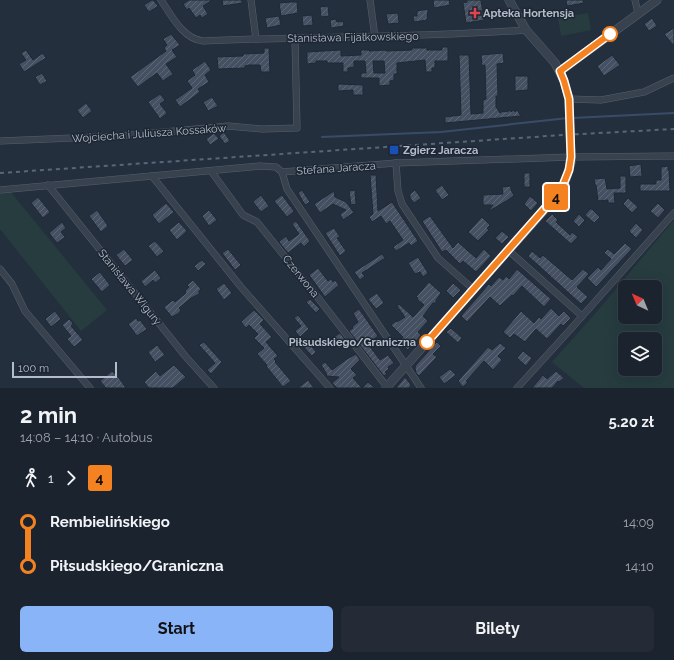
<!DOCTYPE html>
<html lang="pl">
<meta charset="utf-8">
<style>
:root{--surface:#1b232e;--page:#242b36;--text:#f1f3f6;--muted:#a0a4aa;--line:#39404a;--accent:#8ab4f8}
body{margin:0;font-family:Raleway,sans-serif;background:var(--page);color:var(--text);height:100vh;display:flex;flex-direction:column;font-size:15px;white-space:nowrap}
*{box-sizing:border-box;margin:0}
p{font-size:13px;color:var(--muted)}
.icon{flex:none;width:22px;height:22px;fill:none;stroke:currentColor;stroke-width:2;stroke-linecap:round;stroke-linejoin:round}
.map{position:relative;height:388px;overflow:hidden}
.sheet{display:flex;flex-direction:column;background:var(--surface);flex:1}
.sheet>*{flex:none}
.badge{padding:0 8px;border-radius:3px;font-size:14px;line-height:26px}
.needle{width:26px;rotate:316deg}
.fabs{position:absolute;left:618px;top:280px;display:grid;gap:8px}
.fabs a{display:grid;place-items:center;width:44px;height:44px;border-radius:6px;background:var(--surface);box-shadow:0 4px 16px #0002,0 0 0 1px var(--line);font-size:20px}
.scale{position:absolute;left:12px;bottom:10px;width:105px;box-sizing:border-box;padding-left:4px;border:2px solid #b4bcc9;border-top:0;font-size:11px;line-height:14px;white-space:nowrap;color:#b4bcc9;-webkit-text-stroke:3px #1d2633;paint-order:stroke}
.map>.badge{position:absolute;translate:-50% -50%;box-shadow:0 0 0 2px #fff}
.legs{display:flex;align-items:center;gap:6px;height:44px;padding:0 20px;font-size:13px}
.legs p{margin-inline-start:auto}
.overview{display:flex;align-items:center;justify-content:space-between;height:68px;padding:0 20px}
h1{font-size:22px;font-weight:700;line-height:30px}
.primary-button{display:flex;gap:8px;margin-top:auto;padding:8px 20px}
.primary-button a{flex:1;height:46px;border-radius:6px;background:var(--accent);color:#111;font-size:16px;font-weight:700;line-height:46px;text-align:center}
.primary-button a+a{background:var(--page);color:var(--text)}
ul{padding:0 20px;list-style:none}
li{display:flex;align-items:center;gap:14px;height:44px;font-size:15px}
li i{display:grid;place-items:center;width:6px;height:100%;margin:0 5px;background:currentColor}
li i::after{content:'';width:10px;height:10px;margin:-5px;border:3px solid;border-radius:50%;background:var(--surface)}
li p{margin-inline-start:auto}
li:first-child i{background:linear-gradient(#0000 50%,currentColor 0)}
li:last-child i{background:linear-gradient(currentColor 50%,#0000 0)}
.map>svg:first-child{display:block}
</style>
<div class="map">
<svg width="674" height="388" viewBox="0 0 674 388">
<defs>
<pattern id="building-hatch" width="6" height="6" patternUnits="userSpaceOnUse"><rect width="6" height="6" fill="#455162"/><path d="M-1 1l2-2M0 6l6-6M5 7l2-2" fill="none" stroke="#5d6877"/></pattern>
</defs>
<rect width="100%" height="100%" fill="#242f3e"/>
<g fill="#263c3f" fill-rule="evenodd">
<path d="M 588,13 L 591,30 L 561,36 L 558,18 Z"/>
<path d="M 10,191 L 107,310 L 81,331 L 0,229 L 0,193 Z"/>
<path d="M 674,220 L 674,388 L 584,388 L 552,362 L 594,315 ZM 625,287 L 655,287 L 655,317 L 625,317 ZM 625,339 L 655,339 L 655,369 L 625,369 Z"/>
</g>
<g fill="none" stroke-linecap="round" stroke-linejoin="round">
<g stroke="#394c67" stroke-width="2">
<path d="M 572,118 L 674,113"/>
<path d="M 322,137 L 441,132 L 568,118"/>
</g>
</g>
<g fill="url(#building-hatch)" stroke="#1f2835" fill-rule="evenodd">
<path d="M 152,0 L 153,0 L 158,6 L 149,12 L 144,5 Z"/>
<path d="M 189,0 L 212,0 L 203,6 L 208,14 L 202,18 L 200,15 L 196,18 L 189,8 L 187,10 L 183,4 Z"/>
<path d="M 222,0 L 242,0 L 242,3 L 223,6 Z"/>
<path d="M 433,0 L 449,0 L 450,5 L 434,8 Z"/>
<path d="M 467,0 L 481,0 L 484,20 L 466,23 L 463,3 L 467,2 Z"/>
<path d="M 566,0 L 583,0 L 584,3 L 567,6 Z"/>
<path d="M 291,2 L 297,2 L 298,13 L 281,16 L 279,3 Z"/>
<path d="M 328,6 L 329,16 L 321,17 L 320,7 Z"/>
<path d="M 428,9 L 427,20 L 414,22 L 413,16 L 417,16 L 417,11 Z"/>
<path d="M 398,13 L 399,23 L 388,24 L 386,14 Z"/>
<path d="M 312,15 L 313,25 L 303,26 L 302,16 Z"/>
<path d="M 279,16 L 281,25 L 267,28 L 265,18 Z"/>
<path d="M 652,18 L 657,26 L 649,31 L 644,24 Z"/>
<path d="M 336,19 L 337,22 L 343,21 L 344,26 L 331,28 L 330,20 Z"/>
<path d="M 674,28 L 674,46 L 664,34 Z"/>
<path d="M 171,34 L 180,45 L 172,50 L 177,57 L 166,64 L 173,74 L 163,81 L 157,73 L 138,87 L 130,77 L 166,51 L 164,48 L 167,45 L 163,39 Z"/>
<path d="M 442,47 L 448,47 L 448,61 L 435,61 L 435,68 L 432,68 L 432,72 L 426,72 L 425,60 L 397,63 L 397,74 L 394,74 L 394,80 L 390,81 L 390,85 L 379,86 L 379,78 L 361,78 L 361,73 L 366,73 L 365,61 L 354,61 L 354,67 L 348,68 L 348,72 L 343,72 L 343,63 L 327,63 L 327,61 L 316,61 L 316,63 L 307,64 L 307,52 L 341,50 L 341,56 L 361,55 L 361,50 L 369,50 L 369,51 L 386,50 L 386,51 L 412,50 L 412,48 L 427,48 L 427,50 L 442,50 ZM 373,61 L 384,61 L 385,73 L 374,73 Z"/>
<path d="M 264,48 L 269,48 L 270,72 L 261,72 L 260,65 L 249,65 L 245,66 L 245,68 L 218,69 L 217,57 L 243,56 L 243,54 L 264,53 Z"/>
<path d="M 26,50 L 33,60 L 43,53 L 46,58 L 24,72 L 19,64 L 26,60 L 21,53 Z"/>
<path d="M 503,53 L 504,63 L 497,64 L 498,96 L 496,96 L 496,107 L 500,113 L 503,111 L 504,112 L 507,111 L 507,112 L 510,110 L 511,112 L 514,110 L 515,112 L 517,110 L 521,116 L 445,123 L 445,117 L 461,115 L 459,55 L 469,55 L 471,114 L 483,113 L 483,100 L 486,99 L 485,65 L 482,66 L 481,55 Z"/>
<path d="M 612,55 L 620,65 L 604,76 L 597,66 Z"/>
<path d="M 205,61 L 211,70 L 205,75 L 209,82 L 198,89 L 200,92 L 180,107 L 175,100 L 192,88 L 187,81 L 195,75 L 192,70 Z"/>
<path d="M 42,73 L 47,81 L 40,85 L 35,77 Z"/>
<path d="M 515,76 L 528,76 L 528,90 L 515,91 Z"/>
<path d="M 338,84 L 363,85 L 363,95 L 353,95 L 353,90 L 338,91 Z"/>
<path d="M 160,94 L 165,100 L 160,104 L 167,113 L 160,119 L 148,102 Z"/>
<path d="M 212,97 L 218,106 L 208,111 L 203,102 Z"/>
<path d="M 86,103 L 92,111 L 83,118 L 77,110 Z"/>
<path d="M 224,132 L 230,141 L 225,144 L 219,136 Z"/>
<path d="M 214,133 L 219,139 L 210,145 L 206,139 Z"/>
<path d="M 641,164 L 642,176 L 630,177 L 629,166 Z"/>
<path d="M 668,166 L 668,170 L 669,170 L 670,191 L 640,191 L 640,184 L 656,184 L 656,180 L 661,180 L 661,167 Z"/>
<rect x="524" y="173" width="6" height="14"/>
<path d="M 370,175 L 376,175 L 378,211 L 392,202 L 418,241 L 411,246 L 409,243 L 396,251 L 393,247 L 403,240 L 390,221 L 386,224 L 381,216 L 372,222 L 369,217 L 373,214 Z"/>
<path d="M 620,176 L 626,176 L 626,193 L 614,193 L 615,203 L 608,203 L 608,200 L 598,201 L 596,185 L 595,185 L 594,179 L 605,178 L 607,189 L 620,188 Z"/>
<path d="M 442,185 L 449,195 L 442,200 L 435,190 Z"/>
<path d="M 511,186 L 511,190 L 514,195 L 508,200 L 489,211 L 489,210 L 493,205 L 483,205 L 483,195 L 503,194 L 502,187 Z"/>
<path d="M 302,190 L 310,202 L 305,205 L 298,193 Z"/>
<path d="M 355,190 L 356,204 L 351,205 L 349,191 Z"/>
<path d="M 415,190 L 421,198 L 414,203 L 410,198 L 410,194 Z"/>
<path d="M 334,191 L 335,197 L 346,202 L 355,214 L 353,213 L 343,220 L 340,214 L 346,210 L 333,204 L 320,213 L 314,204 Z"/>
<path d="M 261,195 L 269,206 L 261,212 L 253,202 Z"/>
<path d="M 282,195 L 294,211 L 287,217 L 274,201 Z"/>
<path d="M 530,196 L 538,203 L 531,211 L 524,204 Z"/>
<path d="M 38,197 L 50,212 L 43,218 L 31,203 Z"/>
<path d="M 628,198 L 638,207 L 632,213 L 623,204 Z"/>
<path d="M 166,203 L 174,212 L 159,224 L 152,215 Z"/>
<path d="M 658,203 L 665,210 L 658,218 L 650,211 Z"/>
<path d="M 590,209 L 592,209 L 600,217 L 594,223 L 585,215 Z"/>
<path d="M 97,210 L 108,226 L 101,232 L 89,216 Z"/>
<path d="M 209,210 L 217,220 L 209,226 L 202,216 Z"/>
<path d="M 552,214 L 558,220 L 556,222 L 570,235 L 572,232 L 578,237 L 571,244 L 545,221 Z"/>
<path d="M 579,214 L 585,220 L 579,227 L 573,221 Z"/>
<path d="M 430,216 L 453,248 L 458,242 L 476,258 L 484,249 L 491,256 L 476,272 L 463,261 L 460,264 L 446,250 L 442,252 L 422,221 Z"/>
<path d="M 482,217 L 490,225 L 487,228 L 489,230 L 478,241 L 468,232 Z"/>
<path d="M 296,221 L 310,241 L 304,247 L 301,243 L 288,253 L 279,242 L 286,236 L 289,241 L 299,234 L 292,224 Z"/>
<path d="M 62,222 L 66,228 L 61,232 L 65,237 L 57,243 L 49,233 Z"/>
<path d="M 179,222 L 187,231 L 177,240 L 169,230 Z"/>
<path d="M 636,223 L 643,230 L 636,238 L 629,231 Z"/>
<path d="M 334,228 L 340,237 L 337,238 L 346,251 L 340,256 L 325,233 Z"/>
<path d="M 502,231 L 509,237 L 502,244 L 495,238 Z"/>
<path d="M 155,241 L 164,251 L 157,257 L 148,246 Z"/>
<path d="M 625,243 L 632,249 L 596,287 L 587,278 L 598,267 L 601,270 L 611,259 L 604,253 L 608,249 L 614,254 Z"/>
<path d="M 124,249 L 133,260 L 125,266 L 116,255 Z"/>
<path d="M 228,249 L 241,265 L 235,270 L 222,253 Z"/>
<path d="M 532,251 L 540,258 L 543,255 L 572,280 L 583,269 L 589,274 L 577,287 L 588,297 L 581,304 L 528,256 Z"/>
<path d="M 382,254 L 385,258 L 362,273 L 365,276 L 360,280 L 354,272 Z"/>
<path d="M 418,257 L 428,273 L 423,277 L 420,272 L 415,274 L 408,263 Z"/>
<path d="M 202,260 L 206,264 L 198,271 L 194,266 Z"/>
<path d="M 318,268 L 328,281 L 331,279 L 333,282 L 335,280 L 339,285 L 325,297 L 309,275 Z"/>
<path d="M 517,269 L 551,299 L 544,307 L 522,286 L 513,296 L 512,295 L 500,306 L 490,297 L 467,322 L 461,316 L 489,284 L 491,286 L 499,277 L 503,280 L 506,276 L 509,279 Z"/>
<path d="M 155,270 L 161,278 L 155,283 L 153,280 L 145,287 L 141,281 Z"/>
<path d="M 100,272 L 110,285 L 102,292 L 91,279 Z"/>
<path d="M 193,280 L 201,289 L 199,291 L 199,294 L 191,298 L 179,308 L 181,310 L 179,313 L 172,317 L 166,310 L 164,307 L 173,300 L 175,302 L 186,293 L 185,291 L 189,287 L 187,285 Z"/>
<path d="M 429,282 L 441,293 L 436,300 L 436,303 L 433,303 L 423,316 L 428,321 L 418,332 L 421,335 L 408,350 L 399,341 L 403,337 L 391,325 L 396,321 L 397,322 L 405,317 L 397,306 L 399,304 L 413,317 L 424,305 L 417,299 L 418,298 L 416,297 Z"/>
<path d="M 224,283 L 232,293 L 224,300 L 216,289 Z"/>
<path d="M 453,283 L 461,290 L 453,298 L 446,291 Z"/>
<path d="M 377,293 L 384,303 L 376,309 L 368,299 Z"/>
<path d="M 310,299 L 320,309 L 316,313 L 306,302 Z"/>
<path d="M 551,308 L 559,316 L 564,311 L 571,318 L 563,326 L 561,324 L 547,339 L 536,329 L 525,342 L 514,334 L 510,338 L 503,332 L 521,311 L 534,323 L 539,317 L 541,319 Z"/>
<path d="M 359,309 L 378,336 L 368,344 L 380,360 L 388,355 L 394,363 L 388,367 L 389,369 L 385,372 L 387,374 L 384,376 L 349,331 L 353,328 L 352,327 L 358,322 L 353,313 Z"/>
<path d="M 254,310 L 264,320 L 260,324 L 272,337 L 266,342 L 278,356 L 274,359 L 276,361 L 275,362 L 291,381 L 283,387 L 266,366 L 267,365 L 257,354 L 264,348 L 254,338 L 258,334 L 249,325 L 246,328 L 241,322 Z"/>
<path d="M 55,311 L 61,319 L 51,327 L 45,319 Z"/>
<path d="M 298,315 L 309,329 L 300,337 L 295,331 L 301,326 L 294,318 Z"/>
<path d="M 136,318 L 138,321 L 140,320 L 147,329 L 137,336 L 128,324 Z"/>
<path d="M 69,319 L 73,323 L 71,326 L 83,340 L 74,347 L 67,339 L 71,336 L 62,325 Z"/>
<path d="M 451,328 L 462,338 L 458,343 L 446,332 Z"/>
<path d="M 340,333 L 347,342 L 339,349 L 331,339 Z"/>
<path d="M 307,340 L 316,352 L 312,356 L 301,344 Z"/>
<path d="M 204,342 L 222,362 L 211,374 L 207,370 L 215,363 L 199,345 Z"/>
<path d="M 437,342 L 441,346 L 433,354 L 437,357 L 419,376 L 416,373 L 415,368 L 416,365 Z"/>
<path d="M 500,343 L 506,348 L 498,356 L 502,360 L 493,370 L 484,361 L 466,381 L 468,382 L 463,387 L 458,381 L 488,347 L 492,350 Z"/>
<path d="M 157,345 L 165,355 L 155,362 L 148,352 Z"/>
<path d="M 523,351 L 532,358 L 526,366 L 517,358 Z"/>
<path d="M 356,354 L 360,360 L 351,369 L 357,375 L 353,378 L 362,388 L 368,382 L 375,388 L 337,388 L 332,383 L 339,377 L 326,376 L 327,375 L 325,371 L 321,365 L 325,362 L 332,370 L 347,359 Z"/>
<path d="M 174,365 L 186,377 L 173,388 L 149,388 L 144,382 L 156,371 L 160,376 Z"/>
<path d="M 450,369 L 456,375 L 444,384 L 439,377 Z"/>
<path d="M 112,371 L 119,378 L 126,388 L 106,388 L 100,381 Z"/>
<path d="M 556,371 L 564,378 L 559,382 L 558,381 L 552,388 L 532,388 L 543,375 L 547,379 Z"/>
<path d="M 405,377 L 411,385 L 409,388 L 396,388 Z"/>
<path d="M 308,380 L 314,388 L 298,388 Z"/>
</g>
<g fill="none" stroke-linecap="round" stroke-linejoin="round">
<defs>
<g id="minor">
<path d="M 161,0 C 171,15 183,39 203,41 C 311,36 419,38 526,30"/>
<path d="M 251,0 L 256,39"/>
<path d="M 370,0 L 375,37"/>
<path d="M 635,0 L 638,13"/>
<path d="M 569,99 L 601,100 L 644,92 L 674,78"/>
<path d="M 0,141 L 121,136 L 228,126 L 262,129 L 297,128 L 295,39"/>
<path d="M 396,163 L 398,191 L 402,204 L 438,258 L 473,289"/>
<path d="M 211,171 L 243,215 L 257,222 L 319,299 L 387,387"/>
<path d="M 282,172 L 287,189 L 421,388"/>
<path d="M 152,176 L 241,287 L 330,388"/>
<path d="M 48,185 L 186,357 L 214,388"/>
<path d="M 0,190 L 260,166 L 276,167 L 282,172 L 396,163 L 571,157 L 674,156"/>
<path d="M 508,250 L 582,316"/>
<path d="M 0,269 L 12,284 L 25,311 L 90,388"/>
<path d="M 517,388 L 569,331 L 674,213"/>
</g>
<g id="tertiary">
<path d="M 560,71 L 657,0"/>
<path d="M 386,388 L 555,198 L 564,186 L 571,163 L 569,99 L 564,81 L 555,63 L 526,30 L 509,0"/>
</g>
</defs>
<use href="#minor" stroke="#565f6c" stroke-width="7"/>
<use href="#tertiary" stroke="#565f6c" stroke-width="9"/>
<use href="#minor" stroke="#38414e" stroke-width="6"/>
<use href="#tertiary" stroke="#38414e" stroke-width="8"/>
<path stroke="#5a6575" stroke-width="2" stroke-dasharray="4 4" stroke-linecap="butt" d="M 0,173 L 563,135 L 674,129"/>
</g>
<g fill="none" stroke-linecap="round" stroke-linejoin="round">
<defs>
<path id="line-1" d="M 427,342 L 561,190 L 569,170 L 571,157 L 569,99 L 564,81 L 560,71 L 610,34"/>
</defs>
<use href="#line-1" stroke="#fff" stroke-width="9"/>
<use href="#line-1" stroke="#f58220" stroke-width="6"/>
</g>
<path fill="#e0444e" stroke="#1d2633" stroke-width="1.5" d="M473 7h4v4h4v4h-4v4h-4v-4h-4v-4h4z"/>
<g fill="#fff" stroke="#f58220" stroke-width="2">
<circle cx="610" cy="34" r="7"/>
<circle cx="427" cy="342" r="7"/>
</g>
<rect fill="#1a4fb4" stroke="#1d2633" stroke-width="1.5" x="389" y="145" width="10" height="10" rx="2"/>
<g text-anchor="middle" stroke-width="3" stroke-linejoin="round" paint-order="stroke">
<g font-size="11" font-weight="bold" fill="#b4bcc9" stroke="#1d2633" text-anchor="start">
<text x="483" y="17">Apteka Hortensja</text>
<text x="403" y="154">Zgierz Jaracza</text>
</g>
<g font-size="11" fill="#b4bcc9" stroke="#1d2633">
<text transform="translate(353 37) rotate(-1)" y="4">Stanisława Fijałkowskiego</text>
<text transform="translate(149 133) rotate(-4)" y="4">Wojciecha i Juliusza Kossaków</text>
<text transform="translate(336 168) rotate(-4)" y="4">Stefana Jaracza</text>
<text transform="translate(301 276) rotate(51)" y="4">Czerwona</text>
<text transform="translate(130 287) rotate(51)" y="4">Stanisława Wigury</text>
</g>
<g font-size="11" font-weight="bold" fill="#b4bcc9" stroke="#1d2633" text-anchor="end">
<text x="416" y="346">Piłsudskiego/Graniczna</text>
</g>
</g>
</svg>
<div class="fabs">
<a><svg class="needle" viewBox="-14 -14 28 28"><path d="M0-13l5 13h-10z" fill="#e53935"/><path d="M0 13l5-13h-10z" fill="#a0a4aa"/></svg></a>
<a><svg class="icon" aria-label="layers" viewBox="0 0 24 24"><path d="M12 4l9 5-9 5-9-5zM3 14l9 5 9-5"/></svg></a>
</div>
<div class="scale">100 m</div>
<b class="badge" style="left:556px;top:197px;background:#f58220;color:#111">4</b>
</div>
<section class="sheet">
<div class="overview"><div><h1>2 min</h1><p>14:08 – 14:10 · Autobus</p></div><b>5.20 zł</b></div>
<div class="legs"><svg class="icon" aria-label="walk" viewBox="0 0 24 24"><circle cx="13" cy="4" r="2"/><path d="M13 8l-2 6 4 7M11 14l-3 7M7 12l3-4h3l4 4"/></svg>1<svg class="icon" aria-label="forward" viewBox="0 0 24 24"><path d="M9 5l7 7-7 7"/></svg><b class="badge" style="background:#f58220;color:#111">4</b></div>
<ul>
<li><i style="color:#f58220"></i><b>Rembielińskiego</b><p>14:09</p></li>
<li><i style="color:#f58220"></i><b>Piłsudskiego/Graniczna</b><p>14:10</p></li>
</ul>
<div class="primary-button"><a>Start</a><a>Bilety</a></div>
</section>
